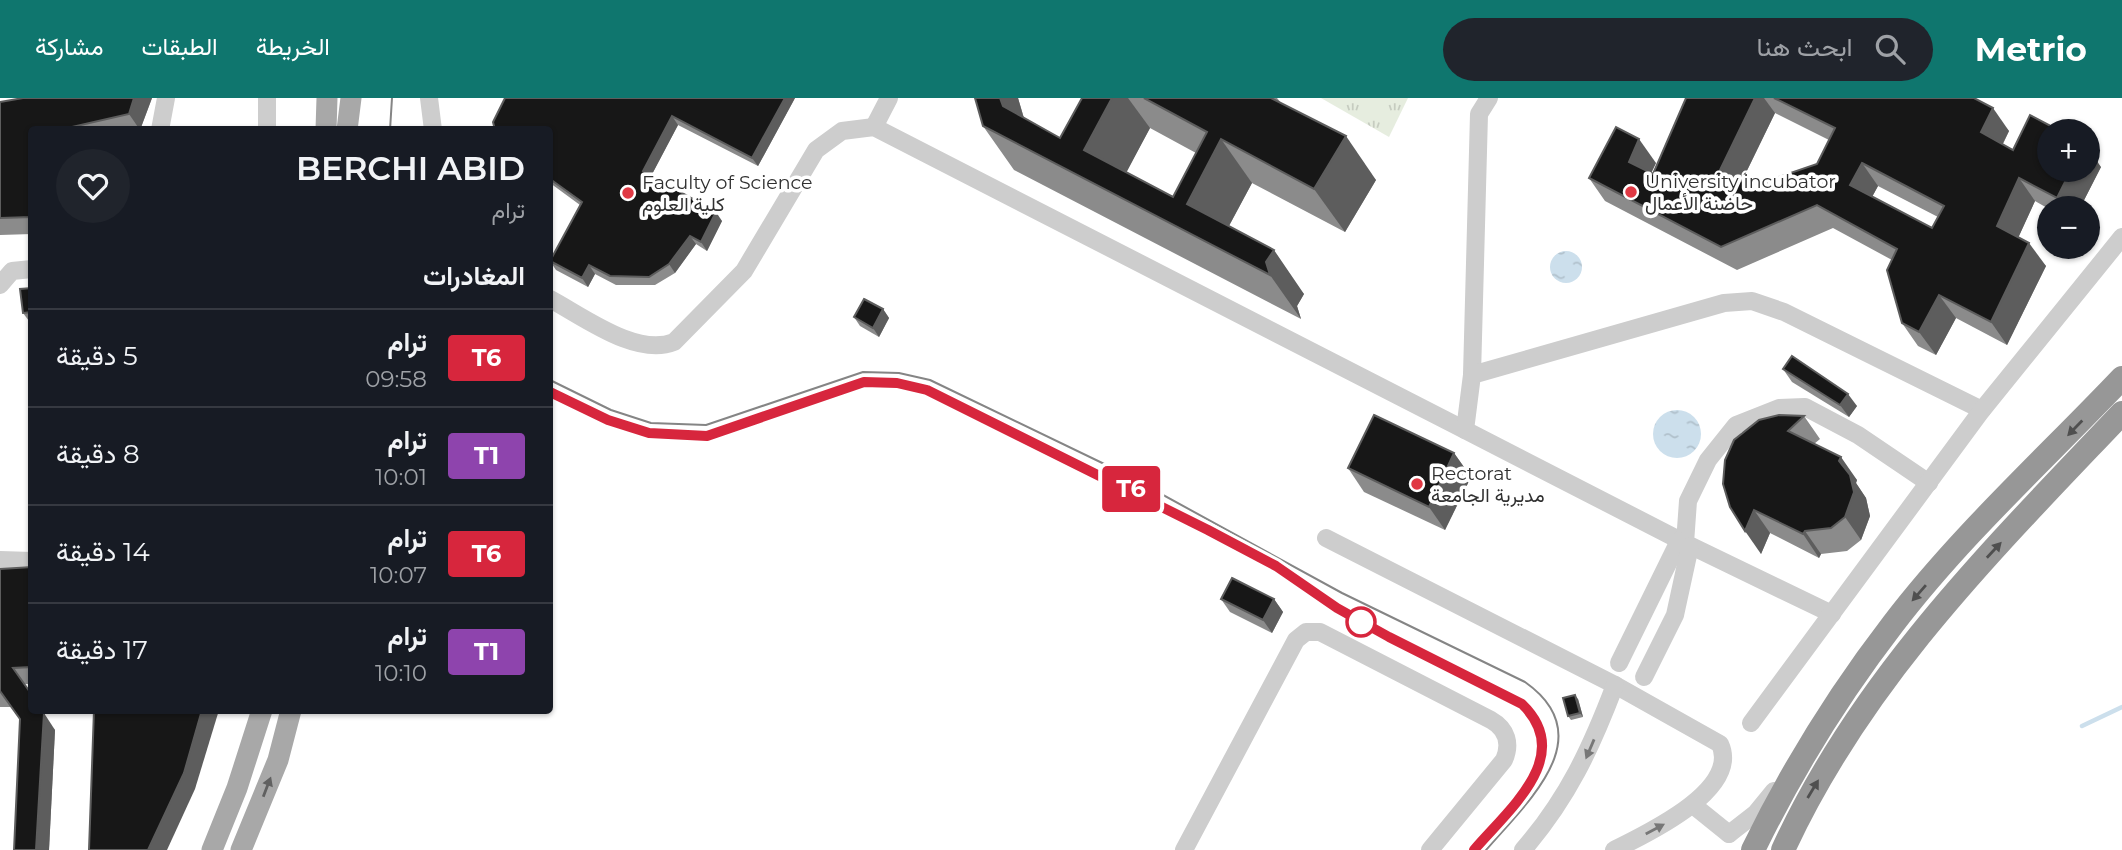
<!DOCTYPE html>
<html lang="ar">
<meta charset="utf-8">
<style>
:root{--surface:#171b24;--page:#20242c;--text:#f1f3f6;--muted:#9ea1a6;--line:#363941;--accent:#0f766e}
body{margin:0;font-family:Montserrat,Vazirmatn,sans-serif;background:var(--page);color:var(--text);direction:rtl;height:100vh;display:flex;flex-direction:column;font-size:26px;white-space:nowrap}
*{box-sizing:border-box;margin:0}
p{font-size:23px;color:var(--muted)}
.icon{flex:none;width:38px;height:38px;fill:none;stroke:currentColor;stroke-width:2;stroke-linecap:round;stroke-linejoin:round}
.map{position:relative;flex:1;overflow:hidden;direction:ltr}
.details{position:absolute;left:28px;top:28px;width:525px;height:588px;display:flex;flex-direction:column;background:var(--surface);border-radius:7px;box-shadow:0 2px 5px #0004;direction:rtl}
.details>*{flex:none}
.badge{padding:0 14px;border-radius:5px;font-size:24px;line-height:46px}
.fabs{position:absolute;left:2037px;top:21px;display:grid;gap:14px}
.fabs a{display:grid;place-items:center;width:63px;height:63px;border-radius:50%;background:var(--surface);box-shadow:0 2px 5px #0004;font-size:35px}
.map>.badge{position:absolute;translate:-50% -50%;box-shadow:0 0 0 4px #fff}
h2{padding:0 28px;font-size:26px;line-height:63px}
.round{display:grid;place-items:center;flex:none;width:74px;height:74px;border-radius:37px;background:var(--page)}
.headline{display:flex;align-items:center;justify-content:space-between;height:119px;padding:0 28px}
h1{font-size:33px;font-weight:600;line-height:52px}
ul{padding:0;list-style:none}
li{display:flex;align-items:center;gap:21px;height:98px;padding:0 28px;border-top:2px solid var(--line)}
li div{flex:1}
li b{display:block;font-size:26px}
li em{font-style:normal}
li .badge{min-width:77px;font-weight:700;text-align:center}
header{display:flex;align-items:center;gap:42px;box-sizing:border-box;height:98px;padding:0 35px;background:var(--accent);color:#fff}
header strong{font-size:33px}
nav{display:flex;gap:38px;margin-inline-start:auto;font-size:24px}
.search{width:490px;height:63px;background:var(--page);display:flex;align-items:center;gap:18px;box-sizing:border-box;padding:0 24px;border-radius:38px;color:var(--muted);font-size:26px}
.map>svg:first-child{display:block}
</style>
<header>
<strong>Metrio</strong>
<div class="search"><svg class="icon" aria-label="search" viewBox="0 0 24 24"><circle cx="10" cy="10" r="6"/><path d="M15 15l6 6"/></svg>ابحث هنا</div>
<nav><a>الخريطة</a><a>الطبقات</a><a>مشاركة</a></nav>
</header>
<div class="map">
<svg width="2122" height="752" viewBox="0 0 2122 752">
<defs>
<pattern id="grass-tufts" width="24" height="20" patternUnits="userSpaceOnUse" patternTransform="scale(1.75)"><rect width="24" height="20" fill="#e6eddf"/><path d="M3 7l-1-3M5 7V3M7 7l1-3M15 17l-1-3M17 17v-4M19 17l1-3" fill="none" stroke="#c6ccc0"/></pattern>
<pattern id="water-ripples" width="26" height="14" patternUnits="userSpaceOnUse" patternTransform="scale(1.75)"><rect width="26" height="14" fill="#ccdfec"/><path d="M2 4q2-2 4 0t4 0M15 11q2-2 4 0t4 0" fill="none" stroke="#b0c0cb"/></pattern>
</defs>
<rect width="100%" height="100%" fill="#fff"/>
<path fill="url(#grass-tufts)" d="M 1321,0 L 1408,0 L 1389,39 Z"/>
<g fill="url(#water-ripples)">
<circle cx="1566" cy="169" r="16"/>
<circle cx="1677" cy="336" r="24"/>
</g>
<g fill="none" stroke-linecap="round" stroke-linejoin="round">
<path stroke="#ccdfec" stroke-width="4.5" d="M 2082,628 L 2122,609"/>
<g stroke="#cdcdcd" stroke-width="18">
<path d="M 267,0 L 267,32"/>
<path d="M 429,0 L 433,32"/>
<path d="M 874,29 L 889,0"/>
<path d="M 160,32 L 166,0"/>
<path d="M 0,187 L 12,173 L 32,171"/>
<path d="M 550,201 C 584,219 636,259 674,244 L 744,173 L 816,52 L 842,33 L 874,29 L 1465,332"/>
<path d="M 1472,277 L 1479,16 L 1489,0"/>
<path d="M 1326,440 L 1615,587 L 1720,646 C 1741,692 1646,736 1614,752"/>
<path d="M 1685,445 L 1465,332 L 1472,277 L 1724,205 L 1752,203 L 1784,214 L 1982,312"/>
<path d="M 0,462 L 32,463"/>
<path d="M 1832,516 L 1685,445 L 1688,403 L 1708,362 L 1736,327 L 1779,310 L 1805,309 L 1858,337 L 1929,385"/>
<path d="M 1619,565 L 1679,443"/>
<path d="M 1644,579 L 1675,517 L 1690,448"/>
<path d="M 1751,625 L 1982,312 L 2122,139"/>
<path d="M 1693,707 L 1729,736"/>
<path d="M 1729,736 L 1756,715 L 1774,693"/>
<path d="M 1184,752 L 1296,542 L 1306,534 L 1320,534 L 1491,622 C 1507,631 1511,646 1504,662 L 1430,752"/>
<path d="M 1523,752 C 1568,700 1591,650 1615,587"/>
</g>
<g stroke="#a8a8a8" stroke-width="21">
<path d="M 326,32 L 327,0"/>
<path d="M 347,32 L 351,0"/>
<path d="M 212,752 L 237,690 L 262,612"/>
<path d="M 241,752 L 278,662 L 291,612"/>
</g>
<g stroke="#979797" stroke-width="24">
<path d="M 1753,752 C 1792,672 1839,596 1893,526 C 1961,437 2045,361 2122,280"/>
<path d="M 1783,752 C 1862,580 1994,450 2122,315"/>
</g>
<g stroke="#858585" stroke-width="2">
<path d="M 390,32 L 392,0"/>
<path d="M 550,282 L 611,312 L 651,325 L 706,327 L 863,274 L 899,275 L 930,282 L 1123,375 L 1342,495 L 1525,584 C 1603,639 1526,705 1486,752"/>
<path d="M 821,298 C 865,284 881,281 927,292 L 1140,396"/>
<path d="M 562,300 C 597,317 631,335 670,336"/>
<path d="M 1279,470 C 1316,495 1352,520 1392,540 C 1419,554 1513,594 1528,612 C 1551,638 1544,669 1524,693"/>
</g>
</g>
<g fill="#8b8b8b" fill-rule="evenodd">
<path d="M 152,0 L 140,32 L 32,32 L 32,136 L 0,137 L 0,4 Z"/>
<path d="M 505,0 L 795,0 L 758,68 L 678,27 L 651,78 L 722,123 L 707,153 L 696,146 L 675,175 L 655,187 L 616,187 L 595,176 L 588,189 L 556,172 L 550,163 L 580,107 L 550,85 L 550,32 Z"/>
<path d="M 975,0 L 1018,0 L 1024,20 L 1060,40 L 1082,0 L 1277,0 L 1281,5 L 1376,82 L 1345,134 L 1252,85 L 1229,128 L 1304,196 L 1297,208 L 1301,221 L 1014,72 L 983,28 ZM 1150,30 L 1196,55 L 1173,99 L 1126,74 Z"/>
<path d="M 1686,0 L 1974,0 L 2009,33 L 2003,46 L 2013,52 L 2101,69 L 2080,110 L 2049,111 L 2035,103 L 2018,140 L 2046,168 L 2007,247 L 1956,220 L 1936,257 L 1918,248 L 1902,225 L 1892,162 L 1833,130 L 1737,172 L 1605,103 L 1589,80 L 1656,65 L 1651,75 L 1653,76 ZM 1775,15 L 1829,42 L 1817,66 L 1752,88 L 1742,83 ZM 1878,88 L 1938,119 L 1932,130 L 1872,99 Z"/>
<path d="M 32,190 L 32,223 L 29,223 L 23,215 Z"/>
<path d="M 883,211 L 889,220 L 879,239 L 860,228 L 854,219 Z"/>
<path d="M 1783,271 L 1857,308 L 1849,319 L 1792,284 Z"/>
<path d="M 1804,318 L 1820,341 L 1814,346 L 1857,382 L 1856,385 L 1866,400 L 1870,418 L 1861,442 L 1847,453 L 1821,456 L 1819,460 L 1770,435 L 1761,456 L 1734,342 Z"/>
<path d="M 1454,355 L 1471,379 L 1445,432 L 1364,394 L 1348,370 Z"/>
<path d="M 32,469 L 32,586 L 25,586 L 32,612 L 55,632 L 49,752 L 14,752 L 20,621 L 12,609 L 0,609 L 0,471 Z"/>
<path d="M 1221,501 L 1274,501 L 1283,514 L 1272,535 L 1230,514 Z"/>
<path d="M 1578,601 L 1583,619 L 1571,622 L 1568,618 Z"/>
</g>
<g fill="#5d5d5d">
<path d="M 134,0 L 152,0 L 140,32 L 129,16 Z"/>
<path d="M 785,0 L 795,0 L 758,68 L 752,60 Z"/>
<path d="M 1000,0 L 1018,0 L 1033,52 L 1003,8 Z"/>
<path d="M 1112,0 L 1128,0 L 1150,30 L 1115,96 L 1084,52 Z"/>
<path d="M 1755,0 L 1764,0 L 1775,15 L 1736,95 L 1720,72 Z"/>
<path d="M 1993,10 L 2009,33 L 1997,57 L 1981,34 Z"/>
<path d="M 672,18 L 678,27 L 649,82 L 643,73 Z"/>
<path d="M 29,38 L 32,42 L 32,90 L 30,87 Z"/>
<path d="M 1346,38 L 1376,82 L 1345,134 L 1314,91 Z"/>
<path d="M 1221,41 L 1252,85 L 1217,150 L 1187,106 Z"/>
<path d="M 1639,41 L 1656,65 L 1645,88 L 1629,64 Z"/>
<path d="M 2088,50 L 2101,69 L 2080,110 L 2064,110 L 2057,100 L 2071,72 L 2088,72 Z"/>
<path d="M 1862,65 L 1878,88 L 1866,110 L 1850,87 Z"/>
<path d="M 2019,80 L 2035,103 L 2013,151 L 1997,128 Z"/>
<path d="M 716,114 L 722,123 L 707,153 L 701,144 Z"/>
<path d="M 690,138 L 696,146 L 675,175 L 669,166 Z"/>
<path d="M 2029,145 L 2046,168 L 2007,247 L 1991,224 Z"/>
<path d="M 1274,152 L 1304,196 L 1297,208 L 1301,221 L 1270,177 L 1266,164 Z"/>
<path d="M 589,167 L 595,176 L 588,189 L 582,180 Z"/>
<path d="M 1939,197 L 1956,220 L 1936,257 L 1919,234 Z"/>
<path d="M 883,211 L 889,220 L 879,239 L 873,230 Z"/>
<path d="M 1848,296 L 1857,308 L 1849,319 L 1840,307 Z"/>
<path d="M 1454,355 L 1471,379 L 1445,432 L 1429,409 Z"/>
<path d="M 1841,359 L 1857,382 L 1856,385 L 1866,400 L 1870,418 L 1861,442 L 1845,419 L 1839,363 Z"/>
<path d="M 1754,412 L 1770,435 L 1761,456 L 1745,433 Z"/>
<path d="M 1805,433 L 1821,456 L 1819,460 L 1803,436 Z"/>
<path d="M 1274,501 L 1283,514 L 1272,535 L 1263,522 Z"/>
<path d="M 1575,597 L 1578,601 L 1583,619 L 1580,615 Z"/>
<path d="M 42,612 L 55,632 L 49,752 L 36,752 Z"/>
<path d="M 202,612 L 219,612 L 195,691 L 167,752 L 148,752 Z"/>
</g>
<g fill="#171717" stroke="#5d5d5d" stroke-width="2" fill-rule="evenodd">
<path d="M 23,0 L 134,0 L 129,16 L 59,32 L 32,32 L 32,38 L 29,38 L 30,87 L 32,87 L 32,119 L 0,120 L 0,4 Z"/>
<path d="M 505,0 L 785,0 L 752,60 L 672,18 L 643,73 L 716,114 L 701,144 L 690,138 L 669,166 L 649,179 L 610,178 L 589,167 L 582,180 L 550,163 L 582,104 L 550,81 L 550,32 L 495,32 L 493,24 Z"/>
<path d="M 975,0 L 1000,0 L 1003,8 L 1060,40 L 1082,0 L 1112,0 L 1084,52 L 1173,99 L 1207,34 L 1144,0 L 1271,0 L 1346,38 L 1314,91 L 1221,41 L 1187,106 L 1274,152 L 1266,164 L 1270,177 L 983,28 Z"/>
<path d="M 1686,0 L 1755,0 L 1720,72 L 1752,88 L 1817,66 L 1835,30 L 1774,0 L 1974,0 L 1993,10 L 1981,34 L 2013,52 L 2030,17 L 2060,33 L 2049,33 L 2049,72 L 2071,72 L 2057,100 L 2019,80 L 1997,128 L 2029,145 L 1991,224 L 1939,197 L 1919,234 L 1902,225 L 1887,172 L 1897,151 L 1817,107 L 1721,149 L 1589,80 L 1616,29 L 1639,41 L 1629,64 L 1653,76 ZM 1862,65 L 1944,108 L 1932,130 L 1850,87 Z"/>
<path d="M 32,190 L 32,214 L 23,215 L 20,191 Z"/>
<path d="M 864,201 L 883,211 L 873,230 L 854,219 Z"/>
<path d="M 1792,258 L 1848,296 L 1840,307 L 1783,271 Z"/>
<path d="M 1374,317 L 1454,355 L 1429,409 L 1348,370 Z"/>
<path d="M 1779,317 L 1804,318 L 1788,333 L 1841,359 L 1839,363 L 1850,377 L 1854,394 L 1845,419 L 1831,430 L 1805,433 L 1803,436 L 1754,412 L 1745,433 L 1730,409 L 1723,386 L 1725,362 L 1734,342 L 1759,322 Z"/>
<path d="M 32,469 L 32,569 L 13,570 L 32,597 L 32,612 L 42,612 L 44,615 L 36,752 L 14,752 L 20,621 L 0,593 L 0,471 Z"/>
<path d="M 1232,480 L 1274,501 L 1263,522 L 1221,501 Z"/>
<path d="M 1575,597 L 1580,615 L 1568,618 L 1563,600 Z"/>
<path d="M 94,612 L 202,612 L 184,675 L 148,752 L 89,752 Z"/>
</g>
<defs><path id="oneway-solid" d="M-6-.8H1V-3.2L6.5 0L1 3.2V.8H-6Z" transform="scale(1.75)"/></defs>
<g fill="#4f4f4f">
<use href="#oneway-solid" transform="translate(2075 330) rotate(134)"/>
<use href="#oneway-solid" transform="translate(1994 452) rotate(-47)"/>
<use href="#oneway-solid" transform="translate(1919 495) rotate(131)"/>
<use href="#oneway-solid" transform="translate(1813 691) rotate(-59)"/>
</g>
<g fill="#777">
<use href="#oneway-solid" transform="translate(1590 651) rotate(113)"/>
<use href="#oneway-solid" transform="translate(1655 731) rotate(-28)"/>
</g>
<use fill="#606060" href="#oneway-solid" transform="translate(267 689) rotate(-69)"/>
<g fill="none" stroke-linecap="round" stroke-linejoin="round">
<defs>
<path id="line" d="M 550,294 L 608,322 L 649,335 L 707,338 L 864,284 L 897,285 L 927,292 L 1208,432 L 1276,468 L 1337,510 L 1389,539 L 1522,606 C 1576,658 1508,712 1474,752"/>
</defs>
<use href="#line" stroke="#fff" stroke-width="16"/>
<use href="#line" stroke="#d7263d" stroke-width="10"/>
</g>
<g fill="#e03944" stroke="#fff" stroke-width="2.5">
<circle cx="1631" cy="94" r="7"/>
<circle cx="628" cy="95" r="7"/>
<circle cx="1417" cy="386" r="7"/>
</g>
<circle fill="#fff" stroke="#d7263d" stroke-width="3.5" cx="1361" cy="524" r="14"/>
<g text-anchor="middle" stroke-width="7" stroke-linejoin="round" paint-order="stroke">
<g font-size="19" fill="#303030" stroke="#fff" text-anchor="start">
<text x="1645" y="90">University incubator<tspan x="1645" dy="22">حاضنة الأعمال</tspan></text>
<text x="642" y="91">Faculty of Science<tspan x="642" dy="22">كلية العلوم</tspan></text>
<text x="1431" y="382">Rectorat<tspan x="1431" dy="22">مديرية الجامعة</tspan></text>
</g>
</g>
</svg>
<div class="fabs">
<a>+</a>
<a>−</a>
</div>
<b class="badge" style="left:1131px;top:391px;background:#d7263d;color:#fff">T6</b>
<section class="details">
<div class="headline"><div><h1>BERCHI ABID</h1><p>ترام</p></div><a class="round"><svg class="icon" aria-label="heart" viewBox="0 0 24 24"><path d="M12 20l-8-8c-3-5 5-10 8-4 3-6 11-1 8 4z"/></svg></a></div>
<h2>المغادرات</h2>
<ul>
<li><span class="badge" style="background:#d7263d;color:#fff">T6</span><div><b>ترام</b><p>09:58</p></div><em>5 دقيقة</em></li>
<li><span class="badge" style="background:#8e44ad;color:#fff">T1</span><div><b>ترام</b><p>10:01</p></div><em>8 دقيقة</em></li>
<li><span class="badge" style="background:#d7263d;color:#fff">T6</span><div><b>ترام</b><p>10:07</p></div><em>14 دقيقة</em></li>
<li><span class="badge" style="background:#8e44ad;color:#fff">T1</span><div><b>ترام</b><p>10:10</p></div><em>17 دقيقة</em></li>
</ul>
</section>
</div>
